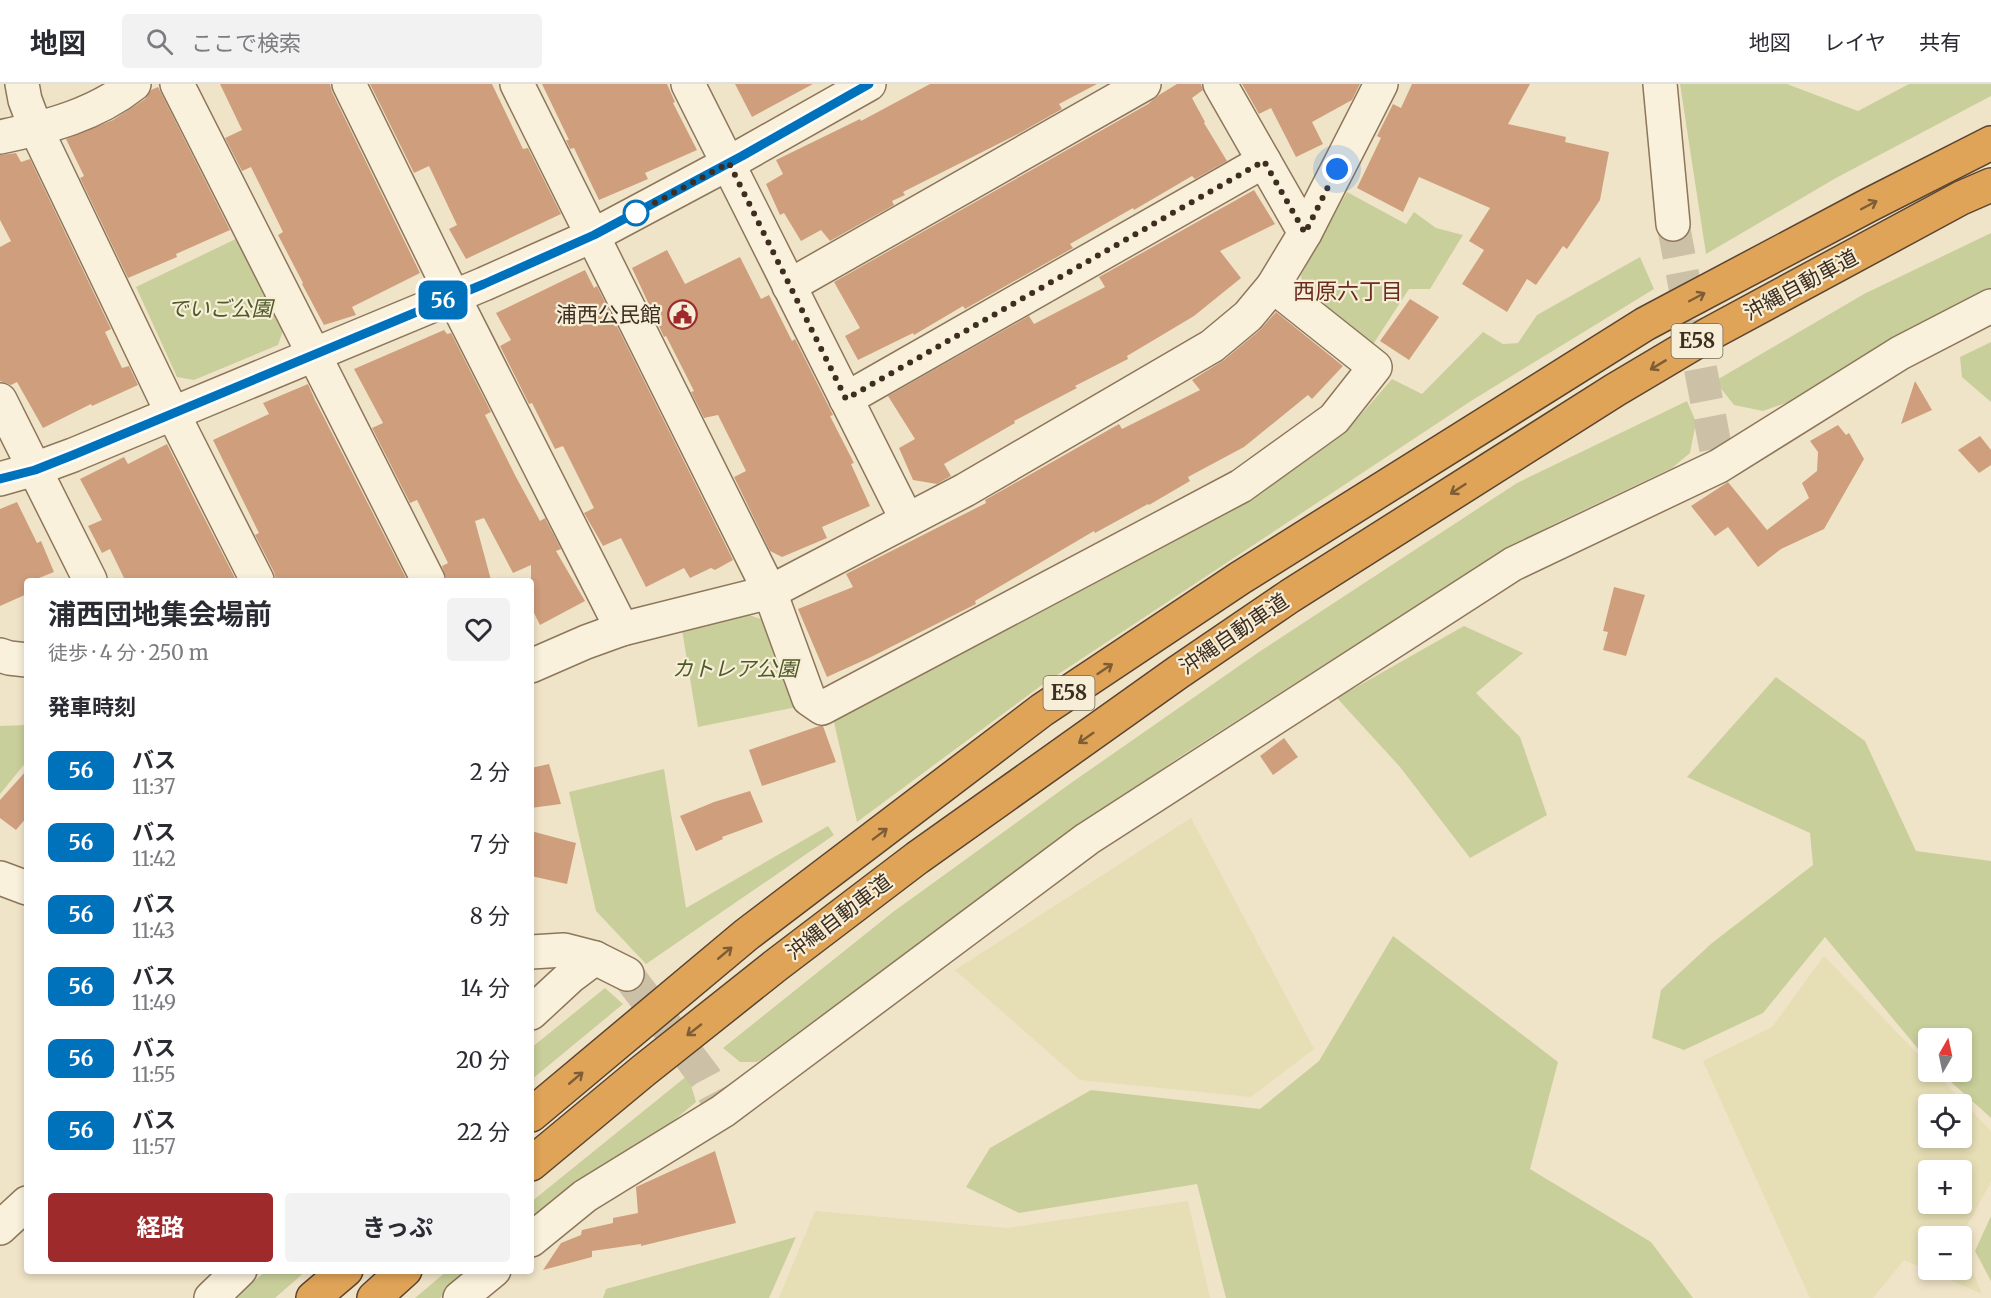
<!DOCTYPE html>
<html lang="ja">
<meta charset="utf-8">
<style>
:root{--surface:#fff;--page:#f2f2f3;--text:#2b2b33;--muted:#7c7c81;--line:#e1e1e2;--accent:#9e2a2b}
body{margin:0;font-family:Merriweather,"Noto Sans JP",serif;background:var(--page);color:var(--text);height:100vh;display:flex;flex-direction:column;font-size:22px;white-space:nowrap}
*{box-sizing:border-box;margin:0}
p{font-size:20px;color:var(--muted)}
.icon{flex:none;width:33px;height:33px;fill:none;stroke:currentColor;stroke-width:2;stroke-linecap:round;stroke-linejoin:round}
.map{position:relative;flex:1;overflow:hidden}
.sheet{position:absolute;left:24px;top:494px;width:510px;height:696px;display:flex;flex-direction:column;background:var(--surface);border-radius:6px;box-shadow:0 3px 9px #0003}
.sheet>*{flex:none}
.badge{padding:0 12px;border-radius:9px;font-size:21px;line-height:39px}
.needle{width:39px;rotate:9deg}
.controls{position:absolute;left:1918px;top:944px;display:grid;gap:12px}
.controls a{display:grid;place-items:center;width:54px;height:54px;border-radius:6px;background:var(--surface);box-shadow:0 3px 9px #0003;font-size:30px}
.you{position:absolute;width:30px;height:30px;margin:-15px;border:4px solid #fff;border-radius:50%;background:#1a73e8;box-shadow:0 0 0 9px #1a73e833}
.map>.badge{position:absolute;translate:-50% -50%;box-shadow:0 0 0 3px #fff}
h2{padding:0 24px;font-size:22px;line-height:54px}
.round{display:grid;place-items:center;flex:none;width:63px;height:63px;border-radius:6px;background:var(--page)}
.overview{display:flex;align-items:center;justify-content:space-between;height:102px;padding:0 24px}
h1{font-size:28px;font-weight:700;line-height:45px}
.primary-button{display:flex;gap:12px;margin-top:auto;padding:12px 24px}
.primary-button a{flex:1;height:69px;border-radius:6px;background:var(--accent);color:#fff;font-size:24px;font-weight:700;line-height:69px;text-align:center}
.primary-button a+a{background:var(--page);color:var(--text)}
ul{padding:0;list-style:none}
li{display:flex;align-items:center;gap:18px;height:72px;padding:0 24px}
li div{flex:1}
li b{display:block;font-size:22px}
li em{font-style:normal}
li .badge{min-width:66px;font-weight:700;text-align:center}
header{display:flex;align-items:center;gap:36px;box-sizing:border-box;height:84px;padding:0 30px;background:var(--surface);border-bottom:2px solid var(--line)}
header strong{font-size:28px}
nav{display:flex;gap:33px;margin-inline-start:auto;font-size:21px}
.search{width:420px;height:54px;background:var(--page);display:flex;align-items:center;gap:15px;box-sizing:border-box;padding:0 21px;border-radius:6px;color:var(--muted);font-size:22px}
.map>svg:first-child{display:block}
</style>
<header>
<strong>地図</strong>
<div class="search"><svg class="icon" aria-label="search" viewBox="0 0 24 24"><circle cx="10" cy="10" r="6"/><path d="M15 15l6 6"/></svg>ここで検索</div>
<nav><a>地図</a><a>レイヤ</a><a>共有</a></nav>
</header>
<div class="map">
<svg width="1991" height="1214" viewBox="0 0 1991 1214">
<rect width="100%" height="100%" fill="#f0e4c8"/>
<g fill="#e6deb5" fill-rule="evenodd">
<path d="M 1191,734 L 1314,965 L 1251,1013 L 1080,996 L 955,886 Z"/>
<path d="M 1824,872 L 1929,982 L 1929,987 L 1934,987 L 1991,1047 L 1991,1098 L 1961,1152 L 1929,1152 L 1929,1185 L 1962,1185 L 1962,1162 L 1982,1210 L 1904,1176 L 1873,1214 L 1810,1214 L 1703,977 L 1772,943 ZM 1929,1020 L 1962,1020 L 1962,1053 L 1929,1053 ZM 1929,1086 L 1962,1086 L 1962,1119 L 1929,1119 Z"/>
<path d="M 1188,1117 L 1210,1214 L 779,1214 L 815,1127 L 1008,1144 Z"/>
</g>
<g fill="#c9cf9b">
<path d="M 1680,0 L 1787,0 L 1858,27 L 1909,0 L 1991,0 L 1991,12 L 1836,94 L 1706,170 Z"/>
<path d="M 1347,108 L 1406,140 L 1414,128 L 1436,144 L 1463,151 L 1430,205 L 1409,205 L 1370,265 L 1304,213 L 1301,191 Z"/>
<path d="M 1991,149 L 1991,207 L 1797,315 L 1763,327 L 1734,321 L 1715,297 L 1864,210 Z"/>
<path d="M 244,151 L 287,235 L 278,261 L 194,296 L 177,293 L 136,203 Z"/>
<path d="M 1640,173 L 1654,205 L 1471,317 L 1042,601 L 857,738 L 833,634 L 1213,433 L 1351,342 L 1392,295 L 1422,310 L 1483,248 L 1503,260 L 1518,259 L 1537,231 Z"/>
<path d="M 1991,258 L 1991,318 L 1962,293 L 1960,273 Z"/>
<path d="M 1687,317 L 1696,338 L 1690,369 L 1672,384 L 1554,440 L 1498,470 L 1178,674 L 1110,722 L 795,957 L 757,978 L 740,978 L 723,964 L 893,828 L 1071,699 L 1259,568 L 1517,399 Z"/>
<path d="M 746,530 L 767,537 L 797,623 L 698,643 L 682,546 Z"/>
<path d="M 1464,542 L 1523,569 L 1476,609 L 1520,653 L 1547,731 L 1470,774 L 1400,683 L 1337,614 Z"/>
<path d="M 1776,593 L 1865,657 L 1916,767 L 1991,777 L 1991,1034 L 1939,987 L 1962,987 L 1962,954 L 1929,954 L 1929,978 L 1825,853 L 1763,929 L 1684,966 L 1652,954 L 1661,906 L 1712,859 L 1813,781 L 1810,749 L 1687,693 Z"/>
<path d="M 27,641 L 27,677 L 0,710 L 0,642 Z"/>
<path d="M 664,685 L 686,824 L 828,742 L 834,751 L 646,880 L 596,827 L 569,708 Z"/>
<path d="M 1393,852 L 1558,978 L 1530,1085 L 1651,1158 L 1693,1214 L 1226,1214 L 1197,1100 L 1019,1129 L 966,1103 L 990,1064 L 1091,1006 L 1260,1025 L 1319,977 Z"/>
<path d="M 605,904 L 623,920 L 531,996 L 531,964 Z"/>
<path d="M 688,991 L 696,1018 L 666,1043 L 593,1090 L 531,1139 L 531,1118 Z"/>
<path d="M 1991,1132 L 1991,1197 L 1975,1167 Z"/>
<path d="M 796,1153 L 769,1214 L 603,1214 L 606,1205 Z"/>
<path d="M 266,1187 L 306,1187 L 275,1214 L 234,1214 Z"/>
<path d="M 447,1187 L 472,1187 L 440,1214 L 415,1214 Z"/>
</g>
<g fill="#cf9f7d">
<path d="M 220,0 L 330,0 L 332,8 L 420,189 L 352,223 L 356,231 L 324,241 L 302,200 L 303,199 L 278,151 L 283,148 L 251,83 L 242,87 L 225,54 L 242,46 Z"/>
<path d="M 370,0 L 492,0 L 523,65 L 528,64 L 561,130 L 466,175 L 449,145 L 457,141 L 429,82 L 414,89 Z"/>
<path d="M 542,0 L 667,0 L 675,18 L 673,19 L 697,66 L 645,89 L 648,95 L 599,116 L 574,64 L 570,65 L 566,56 L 569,56 Z"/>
<path d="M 735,0 L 813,0 L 752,33 Z"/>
<path d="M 930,0 L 1097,0 L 1059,20 L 1062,25 L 1018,50 L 903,108 L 905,111 L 892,117 L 894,121 L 830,157 L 821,146 L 801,157 L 784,129 L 780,131 L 766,100 L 783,90 L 776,76 L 860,35 L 861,37 Z"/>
<path d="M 1177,0 L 1201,0 L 1203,6 L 1192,14 L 1205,38 L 1204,39 L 1227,77 L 1195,95 L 1192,92 L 1134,126 L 1133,124 L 1070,160 L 1073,164 L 965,225 L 963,222 L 914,251 L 913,249 L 858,276 L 845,252 L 860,244 L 834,198 L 1148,20 L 1159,11 Z"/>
<path d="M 1242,0 L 1360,0 L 1352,16 L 1312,38 L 1323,60 L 1296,73 L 1271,24 L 1259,30 Z"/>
<path d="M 1412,0 L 1530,0 L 1508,40 L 1566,53 L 1565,58 L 1609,68 L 1600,116 L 1567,165 L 1563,162 L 1536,201 L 1527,195 L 1507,228 L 1462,200 L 1484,166 L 1469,157 L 1490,124 L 1419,93 L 1403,128 L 1357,104 L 1381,54 L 1377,52 L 1393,20 L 1401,24 Z"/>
<path d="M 158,3 L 230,146 L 176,170 L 177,173 L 128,194 L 80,94 L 84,92 L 66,55 L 113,36 L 145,15 L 151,6 Z"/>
<path d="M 16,69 L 21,78 L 30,75 L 111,245 L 105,248 L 122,284 L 129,282 L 138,301 L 92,322 L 91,320 L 43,344 L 17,298 L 11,301 L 0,297 L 0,163 L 11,157 L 0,136 L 0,71 Z"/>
<path d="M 1254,106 L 1275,140 L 1220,167 L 1241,194 L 1194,232 L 1127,272 L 1128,275 L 1075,302 L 1077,304 L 1014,337 L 1015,339 L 944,380 L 951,392 L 937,400 L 913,396 L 899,364 L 915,355 L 888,312 L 1029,232 L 1034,240 L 1105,203 L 1099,193 Z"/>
<path d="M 667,166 L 685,200 L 740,173 L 761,215 L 769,211 L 792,257 L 795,255 L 833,331 L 830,332 L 854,379 L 851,380 L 870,422 L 822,443 L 827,454 L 782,473 L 770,467 L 734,393 L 746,387 L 718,331 L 704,334 L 691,308 L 694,307 L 666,252 L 664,253 L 632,184 Z"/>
<path d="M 585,186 L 594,204 L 597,202 L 733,476 L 715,486 L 711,484 L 690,494 L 684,484 L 646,503 L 621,454 L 603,462 L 584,429 L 594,424 L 563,362 L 555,365 L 532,319 L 529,320 L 500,262 L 511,256 L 496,229 Z"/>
<path d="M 1410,215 L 1439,233 L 1409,276 L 1380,257 Z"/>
<path d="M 1276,228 L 1343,282 L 1312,315 L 1308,311 L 1244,363 L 1188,393 L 1190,397 L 1149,421 L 1148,420 L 1095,449 L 1094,447 L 975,517 L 976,520 L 871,573 L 827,593 L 798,525 L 853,503 L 846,490 L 986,419 L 985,416 L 1119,340 L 1122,345 L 1200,306 L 1192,296 L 1224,276 L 1260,246 Z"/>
<path d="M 444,246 L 447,250 L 451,249 L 491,328 L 485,331 L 516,393 L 540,437 L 545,434 L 561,465 L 556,467 L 585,517 L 540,541 L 531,523 L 531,481 L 513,489 L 484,434 L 475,437 L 491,496 L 447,496 L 442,482 L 448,479 L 417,416 L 410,419 L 372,344 L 383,339 L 354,285 Z"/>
<path d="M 1915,297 L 1932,326 L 1901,340 Z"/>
<path d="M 308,300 L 315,316 L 407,496 L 276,496 L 274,488 L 255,451 L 259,449 L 213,356 L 269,330 L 263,319 Z"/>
<path d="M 1838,341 L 1846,351 L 1849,349 L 1864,375 L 1824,445 L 1781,465 L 1758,483 L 1728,443 L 1715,452 L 1691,422 L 1728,398 L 1767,446 L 1809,414 L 1802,399 L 1817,387 L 1818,368 L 1810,357 Z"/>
<path d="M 1980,352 L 1991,366 L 1991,381 L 1979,389 L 1958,366 Z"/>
<path d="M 167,360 L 193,412 L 236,496 L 125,496 L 110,465 L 102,469 L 88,442 L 102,436 L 80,395 L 124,373 L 128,380 Z"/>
<path d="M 17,418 L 37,459 L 41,457 L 54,488 L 34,496 L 27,496 L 27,510 L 0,522 L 0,425 Z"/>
<path d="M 1614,503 L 1645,511 L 1626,572 L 1603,566 L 1608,548 L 1603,547 Z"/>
<path d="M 819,642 L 823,642 L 836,678 L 762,702 L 749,666 Z"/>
<path d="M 1284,654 L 1298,673 L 1273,691 L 1260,672 Z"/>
<path d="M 549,680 L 561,720 L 531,724 L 531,684 Z"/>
<path d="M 27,686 L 27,733 L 16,746 L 0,734 L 0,716 Z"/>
<path d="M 750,707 L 763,738 L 722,753 L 723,755 L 696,767 L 680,732 L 714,718 Z"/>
<path d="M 531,747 L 576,759 L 567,800 L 531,792 Z"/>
<path d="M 715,1067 L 736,1139 L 641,1162 L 641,1160 L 592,1167 L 592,1173 L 543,1186 L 561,1159 L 581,1151 L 582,1146 L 613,1139 L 613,1134 L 638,1129 L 636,1103 Z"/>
</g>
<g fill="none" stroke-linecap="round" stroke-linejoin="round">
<g stroke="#ccc0a6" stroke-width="33" stroke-dasharray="33 16" stroke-linecap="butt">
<path d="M 1673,140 L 1719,382"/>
<path d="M 627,890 L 705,993 L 723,1027"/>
</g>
<defs>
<g id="minor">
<path d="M 22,0 L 25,16 L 36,45 L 164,312 L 257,496"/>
<path d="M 177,0 L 428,496"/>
<path d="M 349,0 L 445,196 L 622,545"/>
<path d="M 517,0 L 770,508 L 809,615 L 822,624 L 1241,402 L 1334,335 L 1375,283 L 1273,202"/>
<path d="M 688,0 L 907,436"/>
<path d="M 1220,0 L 1305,149"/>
<path d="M 1660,0 L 1673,140"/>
<path d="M 0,53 C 48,43 95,31 134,0"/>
<path d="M 789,202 L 1144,0"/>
<path d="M 846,315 L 1264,77"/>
<path d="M 0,316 L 90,496"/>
<path d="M 0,395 L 35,385 L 73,371 L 484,200 L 594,151 L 729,79 L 869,0"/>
<path d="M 0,571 L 9,574 L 27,576"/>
<path d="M 531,582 L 586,558 L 622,545 L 770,508 L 965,406 L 1212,262 L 1248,232 L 1273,202 L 1305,149 L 1381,0"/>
<path d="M 0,794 L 27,804"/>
<path d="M 531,868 L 564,866 L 595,874 L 627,890"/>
<path d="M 531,929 L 571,892 L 595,874"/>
<path d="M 0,1144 L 27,1119"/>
<path d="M 531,1156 L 585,1112 L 723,1027 L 1087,755 L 1513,480 L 1719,382 L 1900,269 L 1991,222"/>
<path d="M 211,1214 L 240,1186"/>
<path d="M 460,1214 L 494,1186"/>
</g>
<g id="highway">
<path d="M 531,1031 L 746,851 L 1042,626 L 1240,494 L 1645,240 L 1869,121 L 1991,59"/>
<path d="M 531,1080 L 643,987 L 775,882 L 917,774 L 1177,589 L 1290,512 L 1615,306 L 1711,249 L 1961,114 L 1991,101"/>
<path d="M 313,1214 L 346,1186"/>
<path d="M 374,1214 L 405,1186"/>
</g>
</defs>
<use href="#minor" stroke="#8d765c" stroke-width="36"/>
<use href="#highway" stroke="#5b4430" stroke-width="36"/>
<use href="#minor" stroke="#faf1dc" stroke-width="33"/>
<use href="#highway" stroke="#e0a458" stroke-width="33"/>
</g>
<defs><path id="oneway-shaft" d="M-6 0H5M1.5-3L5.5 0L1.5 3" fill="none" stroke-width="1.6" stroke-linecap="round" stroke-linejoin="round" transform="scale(1.5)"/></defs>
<g stroke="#7e5d36">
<use href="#oneway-shaft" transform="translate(1869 121) rotate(-28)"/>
<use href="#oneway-shaft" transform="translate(1697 213) rotate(-28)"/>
<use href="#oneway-shaft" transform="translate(1658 281) rotate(149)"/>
<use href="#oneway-shaft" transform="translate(1458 405) rotate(147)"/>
<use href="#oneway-shaft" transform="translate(1105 585) rotate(-34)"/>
<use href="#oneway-shaft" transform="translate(1086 654) rotate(145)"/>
<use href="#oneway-shaft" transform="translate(880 750) rotate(-37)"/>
<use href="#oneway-shaft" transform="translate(725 869) rotate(-40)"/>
<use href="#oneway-shaft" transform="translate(694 946) rotate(142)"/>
<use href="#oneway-shaft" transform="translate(576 994) rotate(-40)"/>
</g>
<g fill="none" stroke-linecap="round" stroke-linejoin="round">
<defs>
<path id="line" d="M 0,395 L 35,386 L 73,371 L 484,200 L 594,151 L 742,72 L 869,0"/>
</defs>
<use href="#line" stroke="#fff" stroke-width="14"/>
<use href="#line" stroke="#0072bc" stroke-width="9"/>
<path stroke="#3d2e20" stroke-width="6" stroke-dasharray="0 10.8" d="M 636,129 L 729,79 L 846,315 L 1264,77 L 1305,149 L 1337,85"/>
</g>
<defs>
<symbol id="civic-ring" viewBox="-11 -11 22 22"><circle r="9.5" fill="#f7eed8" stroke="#9e2a2b" stroke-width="1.5"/><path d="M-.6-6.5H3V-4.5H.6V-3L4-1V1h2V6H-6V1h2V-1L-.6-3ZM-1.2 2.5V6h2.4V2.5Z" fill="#9e2a2b"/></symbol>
</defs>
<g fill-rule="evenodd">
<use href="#civic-ring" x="666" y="214" width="33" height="33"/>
</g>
<circle fill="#fff" stroke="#0072bc" stroke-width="3" cx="636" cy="129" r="12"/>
<g text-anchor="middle" stroke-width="4.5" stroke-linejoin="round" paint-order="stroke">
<g fill="#f7eed8" stroke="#756857" stroke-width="1.5">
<rect x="1671.5" y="240" width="51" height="34" rx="4.5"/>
<rect x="1043.5" y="592" width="51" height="34" rx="4.5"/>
</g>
<g font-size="20" font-weight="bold" fill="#3d2e20">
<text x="1697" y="264">E58</text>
<text x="1069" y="616">E58</text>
</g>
<g font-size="21" fill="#3d2e20" stroke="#f7eed8">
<text transform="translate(1801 201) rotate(-28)" y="7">沖縄自動車道</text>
<text transform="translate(1234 550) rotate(-34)" y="7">沖縄自動車道</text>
<text transform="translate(839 833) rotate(-37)" y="7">沖縄自動車道</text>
</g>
<g font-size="21" font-style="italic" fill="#4d5a26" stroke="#f7eed8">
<text x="220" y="232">でいご公園</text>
<text x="735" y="592">カトレア公園</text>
</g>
<g font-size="21" fill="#3d2e20" stroke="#f7eed8" text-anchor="end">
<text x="661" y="238">浦西公民館</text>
</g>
<g font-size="22" fill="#6b2e1e" stroke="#f7eed8">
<text x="1348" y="215">西原六丁目</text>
</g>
</g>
</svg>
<div class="controls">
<a><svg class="needle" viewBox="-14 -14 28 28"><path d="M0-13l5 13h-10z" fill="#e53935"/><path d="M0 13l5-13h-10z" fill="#7c7c81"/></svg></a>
<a><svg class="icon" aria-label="locate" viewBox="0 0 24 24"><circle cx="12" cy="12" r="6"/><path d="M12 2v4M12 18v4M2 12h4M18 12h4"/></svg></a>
<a>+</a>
<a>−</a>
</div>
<div class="you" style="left:1337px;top:85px"></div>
<b class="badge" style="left:443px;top:216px;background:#0072bc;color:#fff">56</b>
<section class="sheet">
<div class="overview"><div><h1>浦西団地集会場前</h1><p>徒歩 · 4 分 · 250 m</p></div><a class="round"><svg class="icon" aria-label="heart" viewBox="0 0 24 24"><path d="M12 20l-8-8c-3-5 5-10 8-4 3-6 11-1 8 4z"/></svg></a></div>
<h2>発車時刻</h2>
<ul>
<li><span class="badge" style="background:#0072bc;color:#fff">56</span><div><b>バス</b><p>11:37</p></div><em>2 分</em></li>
<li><span class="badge" style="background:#0072bc;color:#fff">56</span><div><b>バス</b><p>11:42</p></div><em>7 分</em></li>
<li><span class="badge" style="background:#0072bc;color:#fff">56</span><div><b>バス</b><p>11:43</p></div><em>8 分</em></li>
<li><span class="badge" style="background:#0072bc;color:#fff">56</span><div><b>バス</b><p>11:49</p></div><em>14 分</em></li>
<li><span class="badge" style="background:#0072bc;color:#fff">56</span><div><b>バス</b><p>11:55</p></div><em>20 分</em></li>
<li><span class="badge" style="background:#0072bc;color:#fff">56</span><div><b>バス</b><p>11:57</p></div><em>22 分</em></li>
</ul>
<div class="primary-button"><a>経路</a><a>きっぷ</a></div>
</section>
</div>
